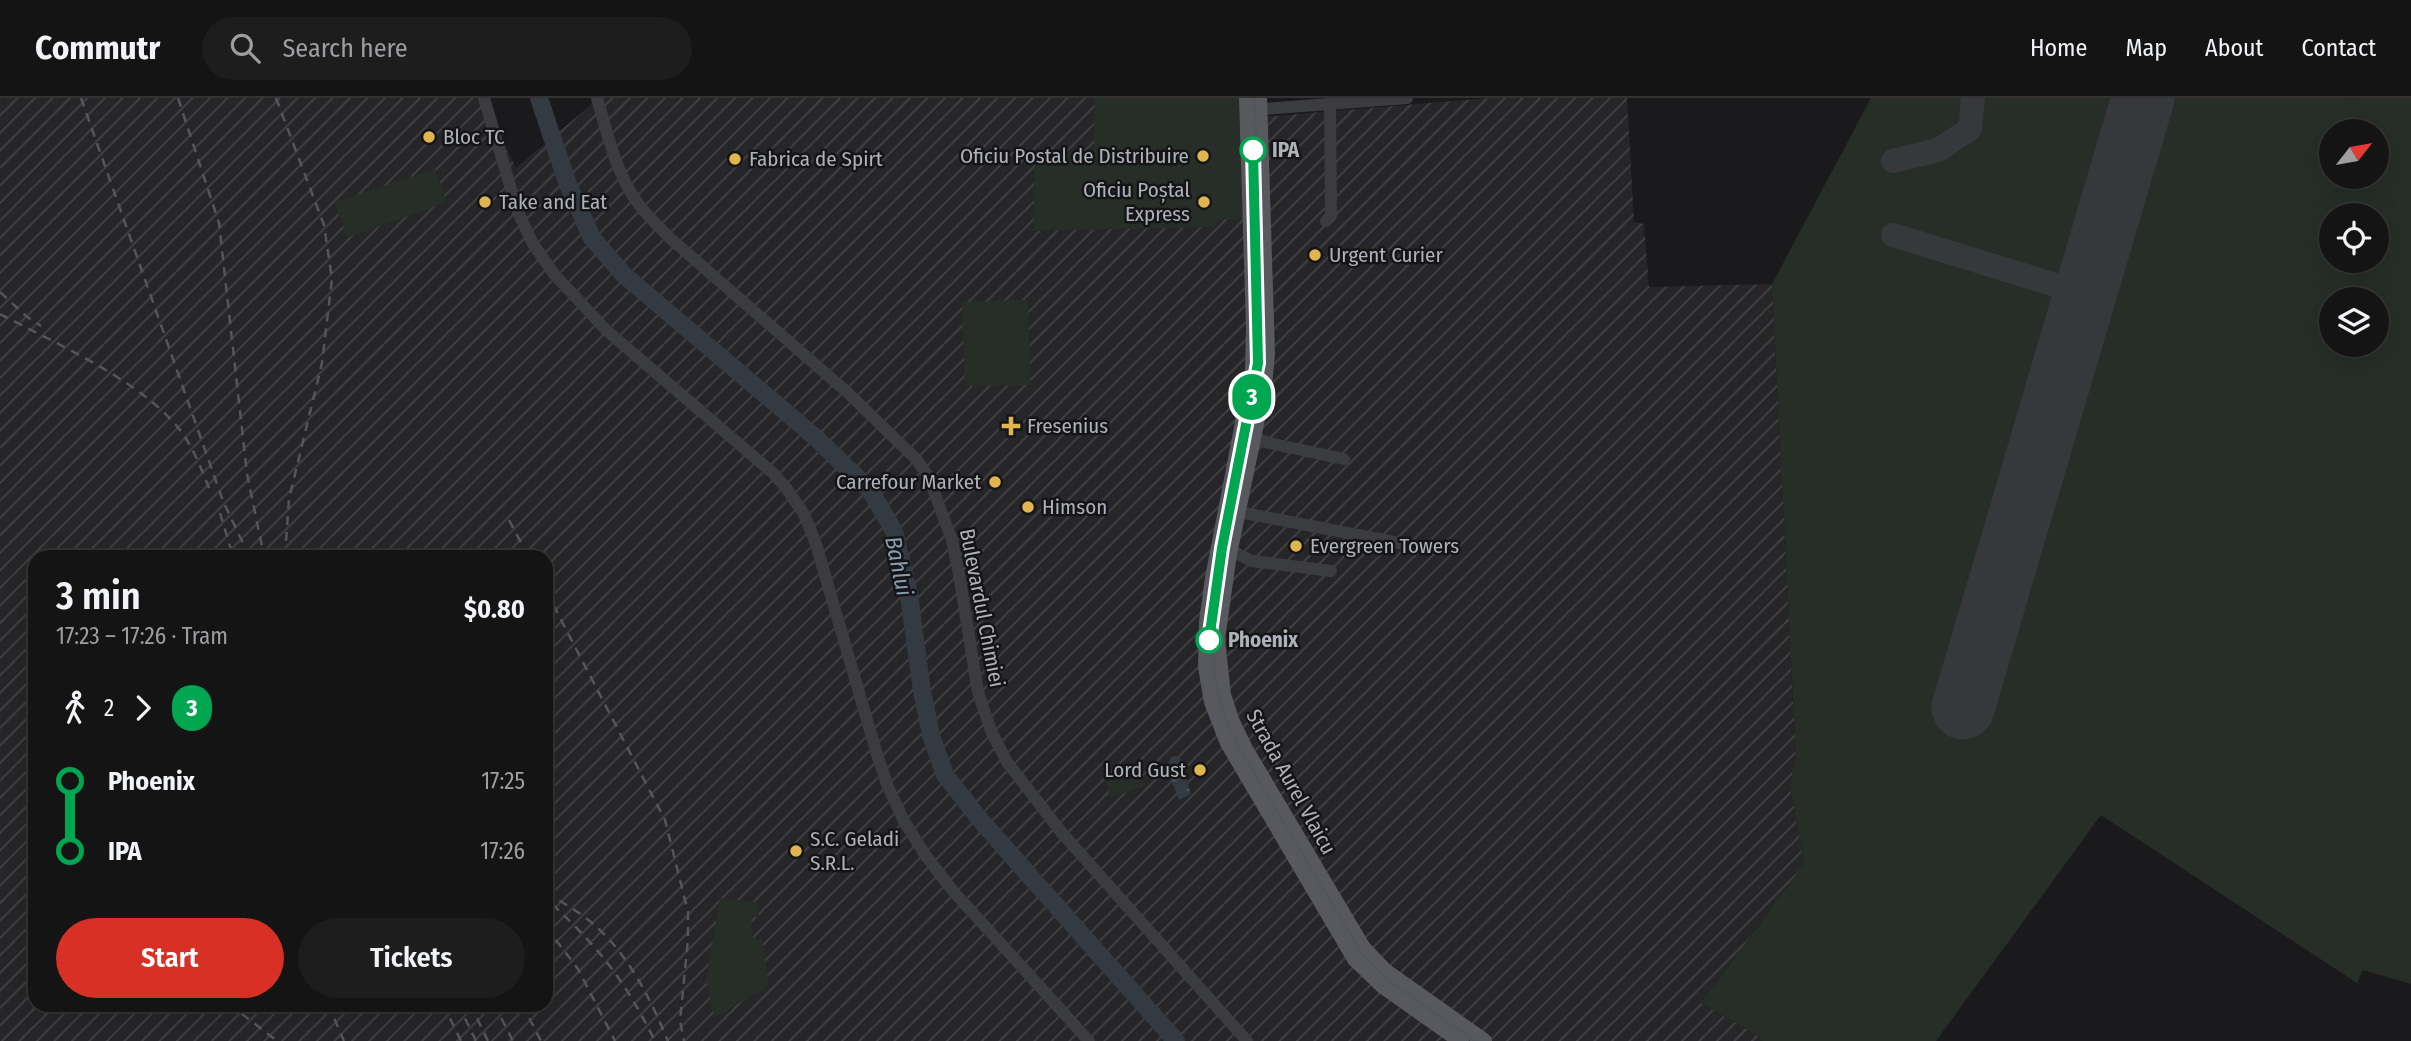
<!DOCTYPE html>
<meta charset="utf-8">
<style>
:root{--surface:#141415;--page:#1d1d1e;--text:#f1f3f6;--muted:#9d9ea0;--line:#333334;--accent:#d93025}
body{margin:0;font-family:"Fira Sans Condensed",sans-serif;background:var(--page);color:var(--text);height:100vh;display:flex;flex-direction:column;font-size:26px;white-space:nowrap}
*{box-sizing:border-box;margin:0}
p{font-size:23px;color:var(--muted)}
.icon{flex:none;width:38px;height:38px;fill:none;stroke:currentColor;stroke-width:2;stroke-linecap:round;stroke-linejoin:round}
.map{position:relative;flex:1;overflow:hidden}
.details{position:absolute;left:28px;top:452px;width:525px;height:462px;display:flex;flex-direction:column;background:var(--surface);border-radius:21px;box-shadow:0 7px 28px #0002,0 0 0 2px var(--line)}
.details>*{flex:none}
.badge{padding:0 14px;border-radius:23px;font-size:24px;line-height:46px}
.needle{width:46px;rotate:59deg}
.controls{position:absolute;left:2319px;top:21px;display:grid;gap:14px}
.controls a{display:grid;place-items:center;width:70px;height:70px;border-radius:50%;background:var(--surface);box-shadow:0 7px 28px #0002,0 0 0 2px var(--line);font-size:35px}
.map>.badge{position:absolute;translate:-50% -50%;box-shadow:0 0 0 4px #fff}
.legs{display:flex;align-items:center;gap:10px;height:77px;padding:0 28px;font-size:23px}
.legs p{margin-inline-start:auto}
.head{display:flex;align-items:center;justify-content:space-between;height:119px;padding:0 28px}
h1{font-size:38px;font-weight:600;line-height:52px}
.cta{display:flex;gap:14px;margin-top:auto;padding:14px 28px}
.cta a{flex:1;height:80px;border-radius:42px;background:var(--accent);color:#fff;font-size:28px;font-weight:600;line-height:80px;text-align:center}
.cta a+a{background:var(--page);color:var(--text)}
ul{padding:0 28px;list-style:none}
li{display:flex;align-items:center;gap:24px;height:70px;font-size:26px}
li i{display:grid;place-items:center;width:10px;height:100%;margin:0 9px;background:currentColor}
li i::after{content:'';width:18px;height:18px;margin:-9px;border:5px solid;border-radius:50%;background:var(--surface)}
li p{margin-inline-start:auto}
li:first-child i{background:linear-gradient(#0000 50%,currentColor 0)}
li:last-child i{background:linear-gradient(currentColor 50%,#0000 0)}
header{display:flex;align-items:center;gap:42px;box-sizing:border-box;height:98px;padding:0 35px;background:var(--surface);border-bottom:2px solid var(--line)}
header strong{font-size:33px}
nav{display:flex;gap:38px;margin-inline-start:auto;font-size:24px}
.search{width:490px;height:63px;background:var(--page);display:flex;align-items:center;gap:18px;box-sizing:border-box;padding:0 24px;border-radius:38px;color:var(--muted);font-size:26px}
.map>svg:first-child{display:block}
</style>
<header>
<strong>Commutr</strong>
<div class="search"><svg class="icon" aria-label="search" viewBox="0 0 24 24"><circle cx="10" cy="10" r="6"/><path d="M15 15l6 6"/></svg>Search here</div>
<nav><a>Home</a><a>Map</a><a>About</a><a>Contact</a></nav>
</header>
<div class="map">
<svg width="2411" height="943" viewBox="0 0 2411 943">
<defs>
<pattern id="industrial-furrows" width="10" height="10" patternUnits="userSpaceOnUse" patternTransform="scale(1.75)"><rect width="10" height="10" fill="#262629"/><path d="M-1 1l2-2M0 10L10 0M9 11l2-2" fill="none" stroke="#434346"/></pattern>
<pattern id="water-ripples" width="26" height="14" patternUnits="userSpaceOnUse" patternTransform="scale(1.75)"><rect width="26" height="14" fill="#333a41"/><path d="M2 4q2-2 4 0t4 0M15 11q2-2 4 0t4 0" fill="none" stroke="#4e545a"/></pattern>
</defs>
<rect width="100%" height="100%" fill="#1a1a1c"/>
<path fill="url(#industrial-furrows)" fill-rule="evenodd" d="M 0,0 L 481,0 L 516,70 L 599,0 L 1244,0 L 1244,17 L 1273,18 L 1490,0 L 1627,0 L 1634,124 L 1644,126 L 1649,189 L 1772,186 L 1796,659 L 1790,687 L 1804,766 L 1701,905 L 1757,937 L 1762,943 L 0,943 ZM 35,458 L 546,458 L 546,906 L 35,906 Z"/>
<g fill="#262e27" fill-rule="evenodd">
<path d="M 1095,0 L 1242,0 L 1244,121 L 1218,121 L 1217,129 L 1033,133 L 1035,55 L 1094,54 Z"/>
<path d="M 1871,0 L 2411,0 L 2411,886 L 2363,872 L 2357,885 L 2101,717 L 1936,943 L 1762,943 L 1757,937 L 1701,905 L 1804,766 L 1790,687 L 1796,659 L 1772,186 ZM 2376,33 L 2376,79 L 2331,79 L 2331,33 ZM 2331,117 L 2376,117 L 2376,163 L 2331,163 ZM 2376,201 L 2376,247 L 2331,247 L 2331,201 Z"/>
<path d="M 435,71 L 447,104 L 347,140 L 334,104 Z"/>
<path d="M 1028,202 L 1031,287 L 965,288 L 962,204 Z"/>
<path d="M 1139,673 L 1144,688 L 1111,700 L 1106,684 Z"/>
<path d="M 720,800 L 758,804 L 759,819 L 751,819 L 753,840 L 762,841 L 769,888 L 714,920 L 706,882 Z"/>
</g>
<path fill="url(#water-ripples)" d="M 1179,658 L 1191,696 L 1179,702 L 1166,668 L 1172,659 Z"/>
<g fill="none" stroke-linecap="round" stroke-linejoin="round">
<path stroke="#333a41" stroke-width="18" d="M 539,0 L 567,84 L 592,140 L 624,177 L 815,339 L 870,392 L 894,433 L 909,497 L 922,593 L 931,637 L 945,677 L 982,724 L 1176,943"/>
<g stroke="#37383c" stroke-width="24">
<path d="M 1893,63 L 1938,52 L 1970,31 L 1973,0"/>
<path d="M 1893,137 L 2085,196"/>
</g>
<path stroke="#37383c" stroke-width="63" d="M 1963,610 L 2143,0"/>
<g stroke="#3b3c40" stroke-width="12">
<path d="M 484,0 L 518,114 L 533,146 L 554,176 L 606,232 L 773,375 L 786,390 L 804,416 L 816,446 L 876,653 L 888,689 L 904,723 L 926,758 L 953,793 L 1089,943"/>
<path d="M 597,0 C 607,34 616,75 637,104 C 647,118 659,129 671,141 L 847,294 L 917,362 L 928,378 L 952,442 L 959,476 L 978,594 L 991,633 L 1007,664 L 1062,735 L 1247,943"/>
<path d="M 1251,12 L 1407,0"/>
<path d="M 1326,123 L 1331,118 L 1330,7"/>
<path d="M 1245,337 L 1269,345 L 1344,361"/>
<path d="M 1229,412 L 1404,446"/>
<path d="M 1230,452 L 1252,463 L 1331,473"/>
</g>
<g stroke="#58595f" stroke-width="16">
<path d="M 1247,0 L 1254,230 L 1253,273 L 1213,480 L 1207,524 L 1206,569 L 1212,604 L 1228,645 L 1355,861 L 1383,888 L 1461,943"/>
<path d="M 1259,0 L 1267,256 L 1264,287 L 1229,456 L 1217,541 L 1223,597 L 1232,624 L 1245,651 L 1363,850 L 1385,873 L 1484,943"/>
</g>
<path stroke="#54565b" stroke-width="2" d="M 1255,0 L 1262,266 L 1221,482 L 1213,542 L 1214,570 L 1218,597 L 1227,626 L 1240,651 L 1362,856 L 1392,885 L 1475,943"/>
<g stroke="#54565b" stroke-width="2.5" stroke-dasharray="9 7" stroke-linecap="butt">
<path d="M 81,0 L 223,403 L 249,458"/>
<path d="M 178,0 L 219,125 L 247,376 L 264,458"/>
<path d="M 276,0 L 324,127 L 332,181 L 322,265 L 289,401 L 285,458"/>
<path d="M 0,194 L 26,218 L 41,228"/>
<path d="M 0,216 C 55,245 142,283 180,332 C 193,349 201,370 209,390"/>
<path d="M 220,415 L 233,458"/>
<path d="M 509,422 L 528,458"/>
<path d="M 546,493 L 665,722 L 688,814 L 688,841 L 680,923 L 684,943"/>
<path d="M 546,794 C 561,804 578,813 592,825 C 628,855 650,900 668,943"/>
<path d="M 552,806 C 601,852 625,883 655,943"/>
<path d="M 546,829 L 578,871 L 615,943"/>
<path d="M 229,906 L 277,943"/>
<path d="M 328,906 L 344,943"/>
<path d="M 443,906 L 461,943"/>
<path d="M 458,906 L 476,943"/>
<path d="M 470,906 L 488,943"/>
<path d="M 494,906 L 513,943"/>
<path d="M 522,906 L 541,943"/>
</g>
</g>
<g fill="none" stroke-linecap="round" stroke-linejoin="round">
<defs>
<path id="line-1" d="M 1209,542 L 1222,450 L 1258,265 L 1253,52"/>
</defs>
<use href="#line-1" stroke="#fff" stroke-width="16"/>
<use href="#line-1" stroke="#00a650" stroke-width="10"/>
</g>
<g fill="#e0b44e" stroke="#151517" stroke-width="2.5">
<circle cx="429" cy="39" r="7"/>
<circle cx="1203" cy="58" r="7"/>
<circle cx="735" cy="61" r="7"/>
<circle cx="485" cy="104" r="7"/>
<circle cx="1204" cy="104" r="7"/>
<circle cx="1315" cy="157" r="7"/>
<path d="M1007.5 317.5h7v7h7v7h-7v7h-7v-7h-7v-7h7z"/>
<circle cx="995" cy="384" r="7"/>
<circle cx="1028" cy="409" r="7"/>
<circle cx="1296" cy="448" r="7"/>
<circle cx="1200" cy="672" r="7"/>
<circle cx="796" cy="753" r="7"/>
</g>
<g fill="#fff" stroke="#00a650" stroke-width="3.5">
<circle cx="1253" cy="52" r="12"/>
<circle cx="1209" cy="542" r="12"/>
</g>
<g text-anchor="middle" stroke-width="5" stroke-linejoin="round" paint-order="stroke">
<g font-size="21" fill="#aeb1ba" stroke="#151517" text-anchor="start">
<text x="443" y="46">Bloc TC</text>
<text x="1189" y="65" text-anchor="end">Oficiu Postal de Distribuire</text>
<text x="749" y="68">Fabrica de Spirt</text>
<text x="1190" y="99" text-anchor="end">Oficiu Poștal<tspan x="1190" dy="24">Express</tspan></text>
<text x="499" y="111">Take and Eat</text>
<text x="1329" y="164">Urgent Curier</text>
<text x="1027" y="335">Fresenius</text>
<text x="981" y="391" text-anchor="end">Carrefour Market</text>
<text x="1042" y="416">Himson</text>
<text x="1310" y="455">Evergreen Towers</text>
<text x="1186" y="679" text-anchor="end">Lord Gust</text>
<text x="810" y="748">S.C. Geladi<tspan x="810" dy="24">S.R.L.</tspan></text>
</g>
<g font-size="21" font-weight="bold" fill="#aeb1ba" stroke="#151517" text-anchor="start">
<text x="1272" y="59">IPA</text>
<text x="1228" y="549">Phoenix</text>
</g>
<g font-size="21" fill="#aeb1ba" stroke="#151517">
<text transform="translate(982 510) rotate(79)" y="7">Bulevardul Chimiei</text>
<text transform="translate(1291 684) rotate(61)" y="7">Strada Aurel Vlaicu</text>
</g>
<g font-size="23" font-style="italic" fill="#899db1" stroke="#151517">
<text transform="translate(899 468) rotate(78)" y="8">Bahlui</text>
</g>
</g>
</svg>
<div class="controls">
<a><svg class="needle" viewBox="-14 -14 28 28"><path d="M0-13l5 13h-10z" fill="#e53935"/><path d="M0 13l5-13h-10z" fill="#9d9ea0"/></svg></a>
<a><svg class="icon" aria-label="locate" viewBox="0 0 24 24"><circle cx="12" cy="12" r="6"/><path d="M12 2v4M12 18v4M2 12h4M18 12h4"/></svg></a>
<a><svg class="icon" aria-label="layers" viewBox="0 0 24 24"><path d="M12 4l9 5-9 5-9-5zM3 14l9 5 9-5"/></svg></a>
</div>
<b class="badge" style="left:1252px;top:299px;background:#00a650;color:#fff">3</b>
<section class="details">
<div class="head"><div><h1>3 min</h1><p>17:23 – 17:26 · Tram</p></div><b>$0.80</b></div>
<div class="legs"><svg class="icon" aria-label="walk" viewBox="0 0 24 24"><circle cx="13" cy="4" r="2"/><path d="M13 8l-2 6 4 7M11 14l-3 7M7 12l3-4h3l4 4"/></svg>2<svg class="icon" aria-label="forward" viewBox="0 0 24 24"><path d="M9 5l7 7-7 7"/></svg><b class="badge" style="background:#00a650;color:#fff">3</b></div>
<ul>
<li><i style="color:#00a650"></i><b>Phoenix</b><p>17:25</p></li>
<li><i style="color:#00a650"></i><b>IPA</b><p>17:26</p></li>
</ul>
<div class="cta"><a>Start</a><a>Tickets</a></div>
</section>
</div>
